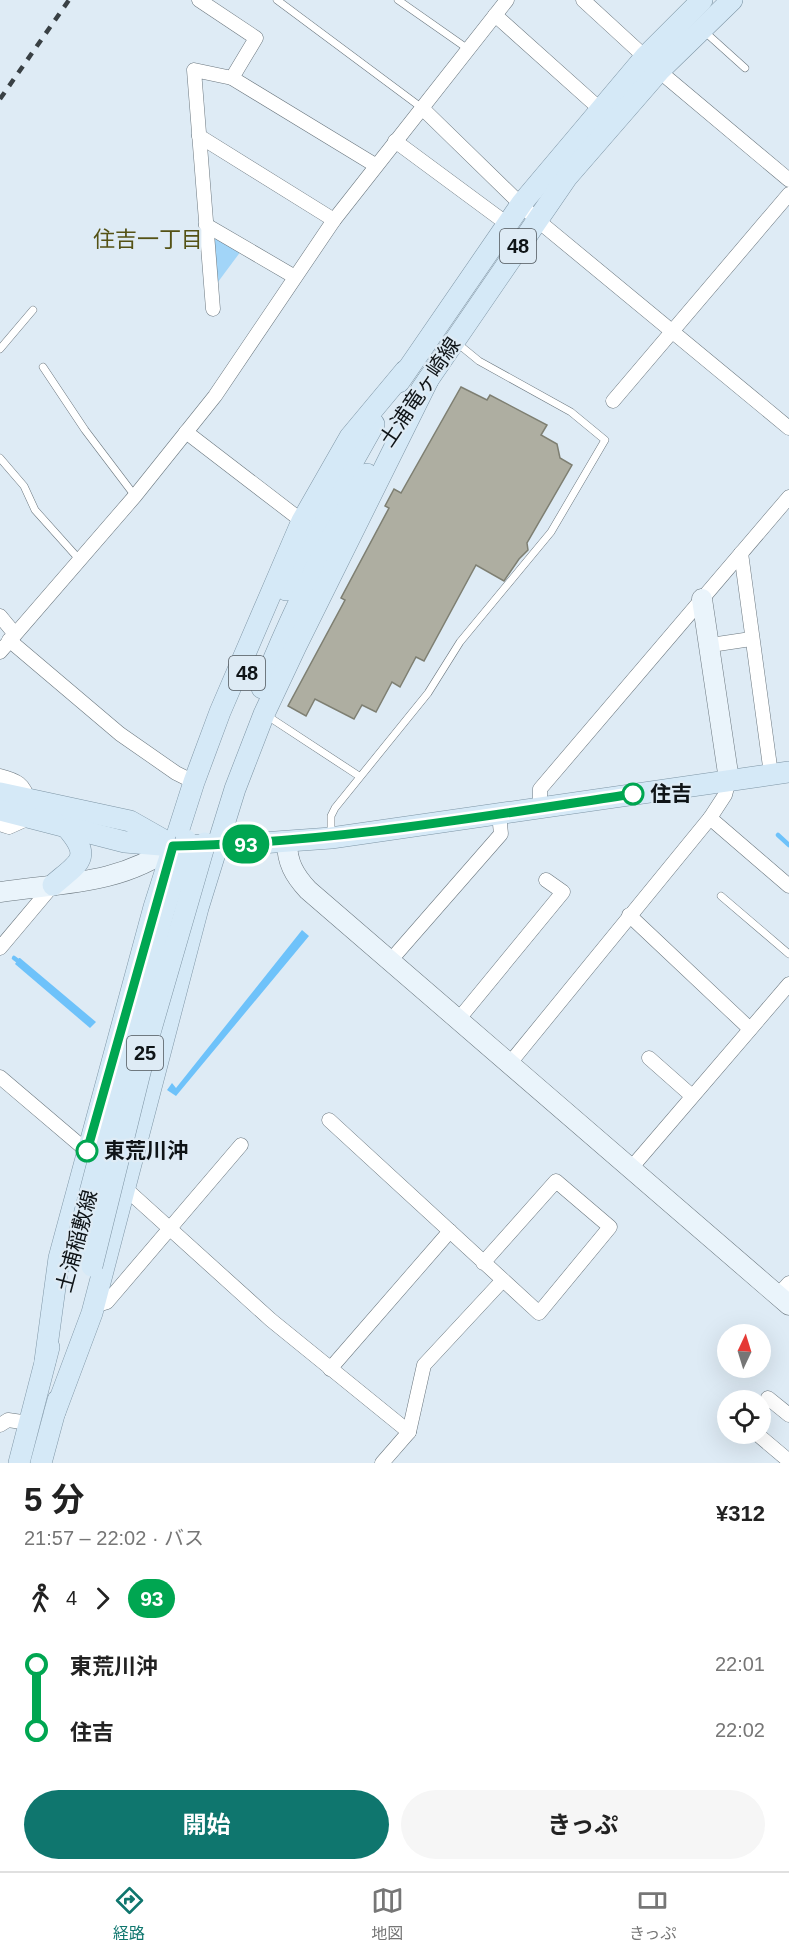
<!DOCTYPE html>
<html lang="ja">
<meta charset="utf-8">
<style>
:root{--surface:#fff;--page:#f6f6f6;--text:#222;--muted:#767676;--line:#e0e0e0;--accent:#0f766e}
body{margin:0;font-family:Arial,"Noto Sans JP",sans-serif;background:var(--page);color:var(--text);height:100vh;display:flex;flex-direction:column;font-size:22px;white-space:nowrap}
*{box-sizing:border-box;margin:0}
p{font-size:20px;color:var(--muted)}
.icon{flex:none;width:33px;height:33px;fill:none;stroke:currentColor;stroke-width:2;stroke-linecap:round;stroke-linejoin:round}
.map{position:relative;height:1463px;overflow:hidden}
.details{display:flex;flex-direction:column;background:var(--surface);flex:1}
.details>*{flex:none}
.badge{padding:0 12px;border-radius:20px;font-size:21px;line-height:39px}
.needle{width:39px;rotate:4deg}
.buttons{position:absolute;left:717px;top:1324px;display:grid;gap:12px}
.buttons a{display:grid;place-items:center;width:54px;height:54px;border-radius:50%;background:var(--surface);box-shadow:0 6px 24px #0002;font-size:30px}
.map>.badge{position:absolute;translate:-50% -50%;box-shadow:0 0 0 3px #fff}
.legs{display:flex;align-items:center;gap:9px;height:66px;padding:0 24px;font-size:20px}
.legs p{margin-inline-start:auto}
.summary{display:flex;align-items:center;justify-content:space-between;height:102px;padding:0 24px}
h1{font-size:33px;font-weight:700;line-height:45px}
.action{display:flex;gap:12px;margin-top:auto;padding:12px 24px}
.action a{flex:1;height:69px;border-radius:36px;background:var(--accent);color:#fff;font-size:24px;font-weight:700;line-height:69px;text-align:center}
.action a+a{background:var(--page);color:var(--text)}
ul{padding:0 24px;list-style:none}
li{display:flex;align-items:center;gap:21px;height:66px;font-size:22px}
li i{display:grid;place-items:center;width:9px;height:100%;margin:0 8px;background:currentColor}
li i::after{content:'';width:15px;height:15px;margin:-8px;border:4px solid;border-radius:50%;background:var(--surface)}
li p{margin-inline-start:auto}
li:first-child i{background:linear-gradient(#0000 50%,currentColor 0)}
li:last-child i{background:linear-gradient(currentColor 50%,#0000 0)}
.tabs{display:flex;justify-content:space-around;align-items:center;height:84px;border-top:2px solid var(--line);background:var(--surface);font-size:16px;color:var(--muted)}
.tabs a{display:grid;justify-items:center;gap:3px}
.tabs .active{color:var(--accent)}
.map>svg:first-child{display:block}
</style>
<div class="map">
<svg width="789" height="1463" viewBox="0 0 789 1463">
<rect width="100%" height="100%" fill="#deebf5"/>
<path fill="#a2d5f8" d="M 206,225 L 244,247 L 212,290 Z"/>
<g fill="#6ec2fa">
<path d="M 302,930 L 309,936 L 176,1096 L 167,1090 L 172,1083 L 176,1088 Z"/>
<path d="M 19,958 L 20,958 L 96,1022 L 90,1028 L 15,964 Z"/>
</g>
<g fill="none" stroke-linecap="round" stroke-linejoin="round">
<g stroke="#6ec2fa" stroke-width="4.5">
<path d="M 778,835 L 789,845"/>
<path d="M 14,958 L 22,964"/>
</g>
</g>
<path fill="#aeaea1" stroke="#7e7f72" stroke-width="1.5" d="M 461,387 L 487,400 L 490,395 L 547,425 L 541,435 L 557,444 L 560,458 L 572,465 L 527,543 L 528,550 L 519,559 L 504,581 L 476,565 L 424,661 L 416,657 L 400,687 L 392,682 L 376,712 L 362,705 L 354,719 L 315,699 L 306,716 L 288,706 L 345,600 L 341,598 L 389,508 L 385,506 L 394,489 L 401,493 Z"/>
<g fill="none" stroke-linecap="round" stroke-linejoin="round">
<defs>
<g id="lane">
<path d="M 277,0 L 422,108"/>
<path d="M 398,0 L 468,49"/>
<path d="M 705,32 L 745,68"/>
<path d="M 0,349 L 33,310"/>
<path d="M 43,367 L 85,430 L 135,496"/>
<path d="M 0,458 L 24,486 L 35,510 L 78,558"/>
<path d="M 266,715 L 359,776"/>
<path d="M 331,835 L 331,816 L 335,808 L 428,693 L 460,642 L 551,532 L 605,440 L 571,412 L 479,361 L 457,343"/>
<path d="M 721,896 L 789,954"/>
</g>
<g id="street">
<path d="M 199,0 L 256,38 L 232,78"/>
<path d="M 583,0 L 645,57"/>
<path d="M 495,15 L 600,109"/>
<path d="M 659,71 L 789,180"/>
<path d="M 422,108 L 536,219 L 789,428"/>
<path d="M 199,136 L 334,220"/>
<path d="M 395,141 L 506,223"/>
<path d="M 206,225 L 295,277"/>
<path d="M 213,309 L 194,70 L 232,78 L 375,165"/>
<path d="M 613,401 L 789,194"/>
<path d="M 186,432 L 302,521"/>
<path d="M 741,553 L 771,774"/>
<path d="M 0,616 L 14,633"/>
<path d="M 9,640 L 120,734 L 176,773 L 194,782"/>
<path d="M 711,645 L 751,639"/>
<path d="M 0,652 L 135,496 L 215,396 L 334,220 L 507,0"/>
<path d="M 0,776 C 16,780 25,784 28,801"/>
<path d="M 540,808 L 540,789 L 789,497"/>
<path d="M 710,818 L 789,886"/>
<path d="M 0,824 L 9,827 L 29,818"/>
<path d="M 629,915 L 750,1029"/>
<path d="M 0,948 L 53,885"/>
<path d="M 390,961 L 501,834 L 499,814"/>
<path d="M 458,1020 L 563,892 L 546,880"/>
<path d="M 649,1058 L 692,1096"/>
<path d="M 510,1063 L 710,818 L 725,795 L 729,780"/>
<path d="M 0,1077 L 87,1151"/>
<path d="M 329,1120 L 539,1313 L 610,1227 L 556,1181 L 483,1263"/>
<path d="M 632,1167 L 789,984"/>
<path d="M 126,1189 L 271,1320 L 409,1432"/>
<path d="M 778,1295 L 789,1283"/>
<path d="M 94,1306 L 107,1302 L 241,1145"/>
<path d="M 330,1369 L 450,1231"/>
<path d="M 768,1398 L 789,1415"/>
<path d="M 0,1425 L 8,1420 L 29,1423"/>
<path d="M 757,1434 L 789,1461"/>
<path d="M 382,1463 L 409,1432 L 424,1365 L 502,1281"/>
</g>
<g id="secondary">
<path d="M 702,599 L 729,780"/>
<path d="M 287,842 C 287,862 294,875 308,890 L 789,1305"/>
<path d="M 0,892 C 62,883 122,884 173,846"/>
</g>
<g id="primary">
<path d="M 399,382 L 522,203 L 645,57 L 702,0"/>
<path d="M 421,390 L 567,177 L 659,71 L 732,0"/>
<path d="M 286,590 L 324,513 L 374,424"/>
<path d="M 262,688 C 291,614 327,543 367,474"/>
<path d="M 0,793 L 130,821 L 167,842"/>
<path d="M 0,810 L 125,842 L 173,846 L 247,844 L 331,838 L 789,772"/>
<path d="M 53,885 C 78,863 93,859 68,829"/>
<path d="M 45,1361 L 59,1258 L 154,907 L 194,782 L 220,712 L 302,521 L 350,437 L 405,371"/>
<path d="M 55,1412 L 92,1313 L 198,908 L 235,789 L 264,714 L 296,646 L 428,380"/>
<path d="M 19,1463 L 49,1347"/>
<path d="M 41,1463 L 58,1400"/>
</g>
</defs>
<use href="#lane" stroke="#6b777f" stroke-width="8"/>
<use href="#street" stroke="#6b777f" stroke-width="15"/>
<use href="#secondary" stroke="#6b777f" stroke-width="21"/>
<use href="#primary" stroke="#7e95a5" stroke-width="22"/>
<use href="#lane" stroke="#fff" stroke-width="7"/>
<use href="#street" stroke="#fff" stroke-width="14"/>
<use href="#secondary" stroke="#eaf4fb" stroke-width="20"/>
<use href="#primary" stroke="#d5e9f7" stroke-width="21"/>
<path stroke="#394044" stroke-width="4.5" stroke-dasharray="8 8" stroke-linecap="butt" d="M 0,99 L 69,0"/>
<defs>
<g id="primary-bridge">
<path d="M 72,1261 L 163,914 L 186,840"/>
<path d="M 92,1266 L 149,1036 L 205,843"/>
</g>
</defs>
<use href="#primary-bridge" stroke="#7e95a5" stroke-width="22" stroke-linecap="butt"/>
<use href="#primary-bridge" stroke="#d5e9f7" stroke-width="21"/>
</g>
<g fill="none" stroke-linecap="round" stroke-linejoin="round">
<defs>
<path id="line-1" d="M 87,1151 L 173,846 C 328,843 480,817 633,794"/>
</defs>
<use href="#line-1" stroke="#fff" stroke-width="14"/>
<use href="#line-1" stroke="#00a651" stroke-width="9"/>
</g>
<g fill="#fff" stroke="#00a651" stroke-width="3">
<circle cx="633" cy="794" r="10"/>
<circle cx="87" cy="1151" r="10"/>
</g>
<g text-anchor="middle" stroke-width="4.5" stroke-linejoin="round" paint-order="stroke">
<g fill="#deebf5" stroke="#4d545a" stroke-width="1.5">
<rect x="500" y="229" width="36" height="34" rx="4.5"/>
<rect x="229" y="656" width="36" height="34" rx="4.5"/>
<rect x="127" y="1036" width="36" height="34" rx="4.5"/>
</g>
<g font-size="20" font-weight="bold" fill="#0f1417">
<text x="518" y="253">48</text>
<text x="247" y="680">48</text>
<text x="145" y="1060">25</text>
</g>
<g font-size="21" fill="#0f1417" stroke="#deebf5">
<text transform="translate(420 392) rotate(-56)" y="7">土浦竜ヶ崎線</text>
<text transform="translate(77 1241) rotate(-75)" y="7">土浦稲敷線</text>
</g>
<g font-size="21" font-weight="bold" fill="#0f1417" stroke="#deebf5" text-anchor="start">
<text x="650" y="801">住吉</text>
<text x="104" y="1158">東荒川沖</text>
</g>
<g font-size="22" fill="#545215" stroke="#deebf5">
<text x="148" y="247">住吉一丁目</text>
</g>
</g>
</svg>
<div class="buttons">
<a><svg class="needle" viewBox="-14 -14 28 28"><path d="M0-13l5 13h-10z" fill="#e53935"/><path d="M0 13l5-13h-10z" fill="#767676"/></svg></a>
<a><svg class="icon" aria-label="locate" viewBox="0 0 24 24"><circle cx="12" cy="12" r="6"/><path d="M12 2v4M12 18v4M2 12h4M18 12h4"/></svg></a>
</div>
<b class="badge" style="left:246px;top:844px;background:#00a651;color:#fff">93</b>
</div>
<section class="details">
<div class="summary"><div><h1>5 分</h1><p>21:57 – 22:02 · バス</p></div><b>¥312</b></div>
<div class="legs"><svg class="icon" aria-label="walk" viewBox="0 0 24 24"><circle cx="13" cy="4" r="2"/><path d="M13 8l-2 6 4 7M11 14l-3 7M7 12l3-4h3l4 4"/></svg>4<svg class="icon" aria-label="forward" viewBox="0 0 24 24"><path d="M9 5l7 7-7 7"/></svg><b class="badge" style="background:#00a651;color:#fff">93</b></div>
<ul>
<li><i style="color:#00a651"></i><b>東荒川沖</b><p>22:01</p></li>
<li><i style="color:#00a651"></i><b>住吉</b><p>22:02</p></li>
</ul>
<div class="action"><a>開始</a><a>きっぷ</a></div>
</section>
<nav class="tabs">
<a class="active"><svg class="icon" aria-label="directions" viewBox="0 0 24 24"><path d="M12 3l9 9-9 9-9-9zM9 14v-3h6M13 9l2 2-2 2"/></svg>経路</a>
<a><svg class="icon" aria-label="map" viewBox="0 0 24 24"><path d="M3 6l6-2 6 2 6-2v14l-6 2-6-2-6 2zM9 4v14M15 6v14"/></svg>地図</a>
<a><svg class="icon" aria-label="tickets" viewBox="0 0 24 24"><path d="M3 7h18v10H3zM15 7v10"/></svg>きっぷ</a>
</nav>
